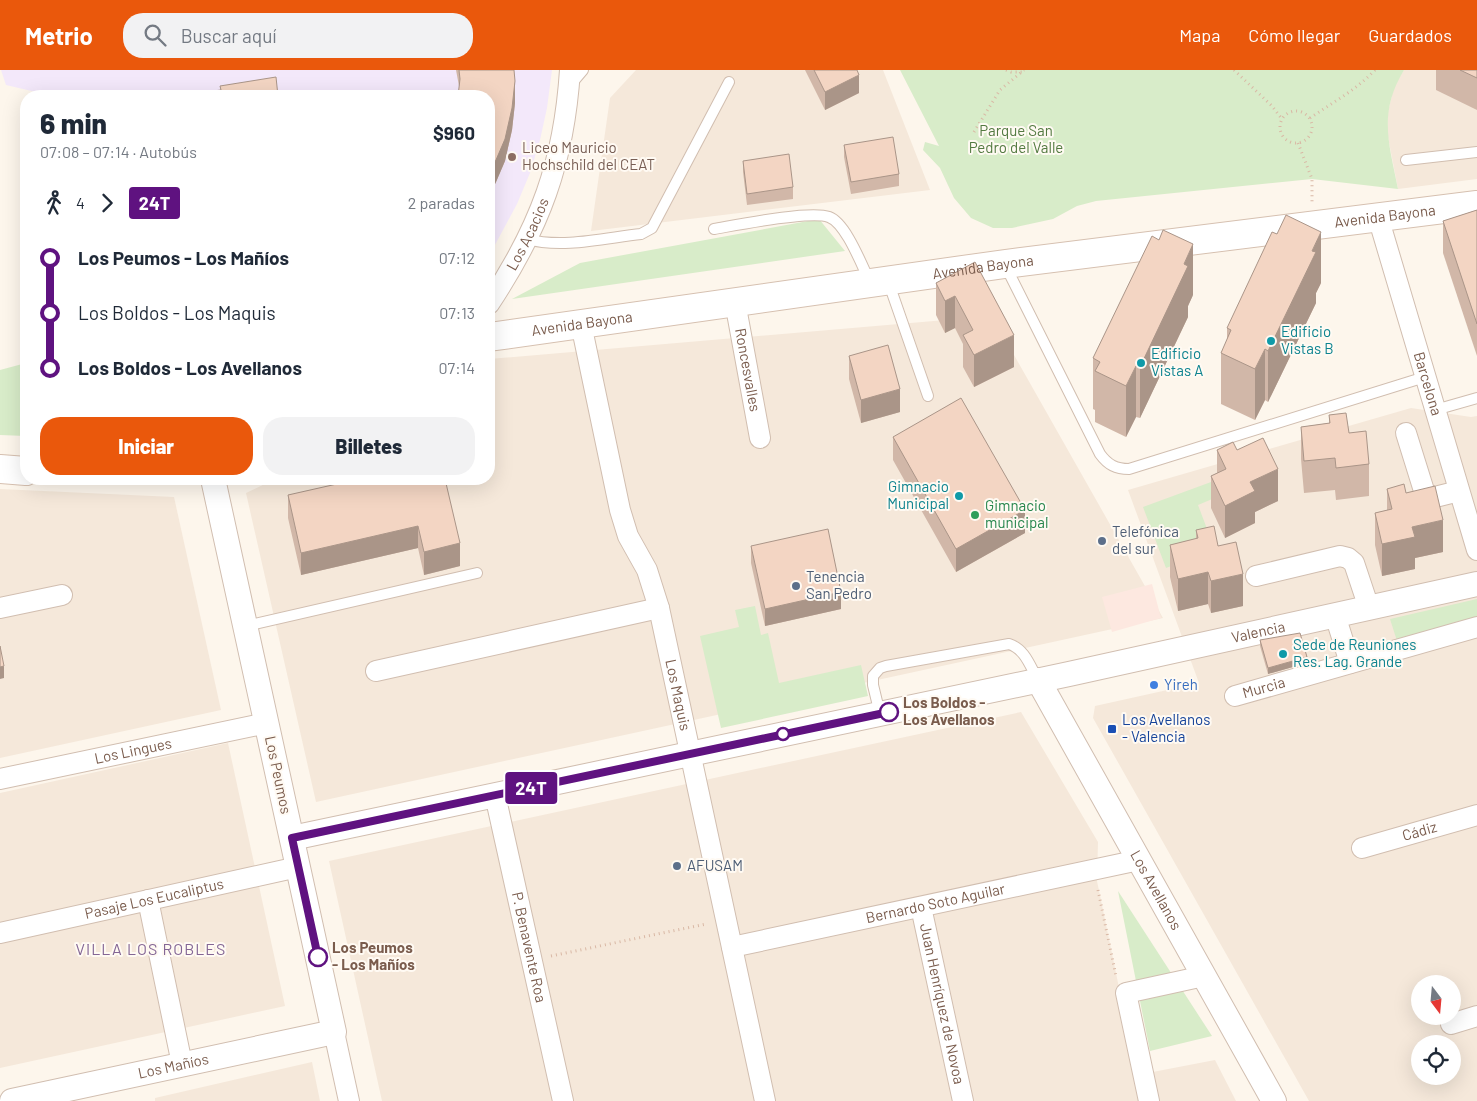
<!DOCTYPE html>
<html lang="es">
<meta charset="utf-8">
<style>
:root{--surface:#fff;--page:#f2f2f3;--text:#1f2937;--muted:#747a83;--accent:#ea580c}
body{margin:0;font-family:Barlow,sans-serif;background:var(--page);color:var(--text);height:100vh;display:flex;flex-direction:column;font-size:19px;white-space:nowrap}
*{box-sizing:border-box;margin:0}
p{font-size:16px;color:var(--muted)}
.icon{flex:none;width:28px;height:28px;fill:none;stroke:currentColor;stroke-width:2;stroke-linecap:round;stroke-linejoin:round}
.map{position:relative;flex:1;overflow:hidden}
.panel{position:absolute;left:20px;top:20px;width:475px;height:395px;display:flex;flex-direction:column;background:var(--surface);border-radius:20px;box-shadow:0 5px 20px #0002}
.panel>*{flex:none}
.badge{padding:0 10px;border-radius:4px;font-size:18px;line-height:32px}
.needle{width:32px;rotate:164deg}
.fabs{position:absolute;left:1411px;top:905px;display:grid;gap:10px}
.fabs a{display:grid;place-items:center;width:50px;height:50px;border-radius:50%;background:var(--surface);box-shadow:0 5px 20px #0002;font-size:25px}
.map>.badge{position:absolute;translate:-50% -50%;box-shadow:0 0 0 2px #fff}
.legs{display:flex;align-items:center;gap:8px;height:55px;padding:0 20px;font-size:16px}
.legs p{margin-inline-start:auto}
.overview{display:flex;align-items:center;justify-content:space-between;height:85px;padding:0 20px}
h1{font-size:28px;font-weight:800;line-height:38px}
.button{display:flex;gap:10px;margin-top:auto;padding:10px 20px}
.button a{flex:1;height:58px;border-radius:20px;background:var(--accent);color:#fff;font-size:20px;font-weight:800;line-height:58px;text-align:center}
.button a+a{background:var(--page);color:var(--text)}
ul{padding:0 20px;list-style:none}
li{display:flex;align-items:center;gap:18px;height:55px;font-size:19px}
li i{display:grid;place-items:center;width:8px;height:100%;margin:0 6px;background:currentColor}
li i::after{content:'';width:12px;height:12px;margin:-6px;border:4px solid;border-radius:50%;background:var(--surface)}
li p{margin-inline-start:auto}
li:first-child i{background:linear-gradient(#0000 50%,currentColor 0)}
li:last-child i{background:linear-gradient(currentColor 50%,#0000 0)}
header{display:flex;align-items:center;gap:30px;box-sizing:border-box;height:70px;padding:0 25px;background:var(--accent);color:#fff}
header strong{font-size:24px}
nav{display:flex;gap:28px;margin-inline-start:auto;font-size:18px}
.search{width:350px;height:45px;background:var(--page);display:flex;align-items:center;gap:12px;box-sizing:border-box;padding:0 18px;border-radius:20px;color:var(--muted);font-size:19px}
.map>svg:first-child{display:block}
</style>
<header>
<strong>Metrio</strong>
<div class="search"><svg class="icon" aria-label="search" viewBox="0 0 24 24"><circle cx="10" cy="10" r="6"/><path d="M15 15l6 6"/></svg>Buscar aquí</div>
<nav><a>Mapa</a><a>Cómo llegar</a><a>Guardados</a></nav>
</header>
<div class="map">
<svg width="1477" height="1031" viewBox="0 0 1477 1031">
<rect width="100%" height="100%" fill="#fdf6ec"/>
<g fill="#f5e8da" fill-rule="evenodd">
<path d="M 636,0 L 883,0 L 930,120 L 591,161 L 610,28 Z"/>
<path d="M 1404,0 L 1477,0 L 1477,109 L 1398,119 L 1387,62 L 1388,42 L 1394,16 Z"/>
<path d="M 992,246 L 1163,548 L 316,732 L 246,423 L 275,409 L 489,409 L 489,289 Z"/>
<path d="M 1411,338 L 1471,347 L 1477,346 L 1477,1031 L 1309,1031 L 1093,648 L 1095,636 L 1199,613 L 1128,420 ZM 1420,914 L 1452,914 L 1452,946 L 1420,946 ZM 1420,974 L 1452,974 L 1452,1006 L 1420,1006 Z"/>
<path d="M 0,419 L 174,427 L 221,640 L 0,688 Z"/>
<path d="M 1021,642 L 1098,772 L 1097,811 L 1137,1005 L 1215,990 L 1236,1031 L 382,1031 L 329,791 Z"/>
<path d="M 228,673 L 285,936 L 0,998 L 0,723 Z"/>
<path d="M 312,992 L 320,1031 L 155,1031 L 155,1028 Z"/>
</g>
<path fill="#fde8e0" d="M 1152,514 L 1161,548 L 1112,562 L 1102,527 Z"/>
<path fill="#f3e8fa" d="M 1,0 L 552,0 L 547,38 L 540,70 L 530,103 L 517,134 L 489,186 L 489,26 L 53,26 L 6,15 Z"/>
<g fill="#d8ecc9">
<path d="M 900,0 L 1404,0 C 1378,43 1389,73 1398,119 L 1312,109 L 1096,131 L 1077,136 L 1053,149 L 1012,158 L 993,158 L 971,148 L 954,128 L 940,98 L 923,80 L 925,72 L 939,76 Z"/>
<path d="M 819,149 L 845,181 L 512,229 L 580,193 Z"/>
<path d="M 26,293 L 26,366 L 0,365 L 0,300 Z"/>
<path d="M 1211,412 L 1217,427 L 1198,435 L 1215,480 L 1166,498 L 1143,437 Z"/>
<path d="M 1477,529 L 1477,549 L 1397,571 L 1390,549 Z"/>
<path d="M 755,536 L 761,565 L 768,563 L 779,613 L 861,595 L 868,626 L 721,658 L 700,566 L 739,557 L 735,540 Z"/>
<path d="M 1118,821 L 1212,966 L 1150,981 Z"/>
</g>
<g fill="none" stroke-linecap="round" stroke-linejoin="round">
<defs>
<g id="service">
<path d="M 572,13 L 583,0"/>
<path d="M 1406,90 L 1477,82"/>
<path d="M 714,159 C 737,155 810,140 829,147 C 846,153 862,196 870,212"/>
<path d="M 527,169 C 562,179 605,168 641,164 L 652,158 L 729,12"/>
<path d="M 1005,195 L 1100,384 C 1108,395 1116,399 1129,399 L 1425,307"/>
<path d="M 888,211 L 928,326"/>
<path d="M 1435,340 L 1477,328"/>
<path d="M 246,556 L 477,503"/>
<path d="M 880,644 L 873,615 L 873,606 L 880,598 L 886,596 L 1009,574 C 1025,579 1030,596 1038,610"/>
</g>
<g id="minor">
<path id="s1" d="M 1378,147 L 1477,480"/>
<path id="s2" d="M 735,232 L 760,368"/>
<path id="s3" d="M 489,234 C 540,157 564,93 570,0"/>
<path id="s4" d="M 581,254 L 620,440 L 628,466 L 647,500 L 659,538 L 765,1031"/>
<path d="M 1406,363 L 1425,424 L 1431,428 L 1459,421"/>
<path d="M 1256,506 L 1340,486 L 1348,488 L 1354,493 L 1369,538"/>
<path d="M 0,538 L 62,525"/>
<path d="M 1335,545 L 1350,593"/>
<path d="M 376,601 L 659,538"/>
<path id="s5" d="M 1235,626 L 1477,557"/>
<path id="s6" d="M 0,709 L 267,653"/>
<path id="s7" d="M 495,725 L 563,1031"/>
<path id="s8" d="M 1362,778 L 1477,745"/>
<path d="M 148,830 L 182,994"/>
<path id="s9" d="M 921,837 L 963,1031"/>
<path id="s10" d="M 0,863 L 298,797"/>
<path id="s11" d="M 732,877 L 1139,790"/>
<path d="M 1451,954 L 1477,946"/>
<path d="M 334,962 L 349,1031"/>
<path d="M 1149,1031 L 1126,923 L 1204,906"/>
</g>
<g id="tertiary">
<path id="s12" d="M 1038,610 L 1274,1031"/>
<path id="s13" d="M 292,768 L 1069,604 L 1477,514"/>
<path id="s14" d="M 12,1031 L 334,962 L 213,409"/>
</g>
<g id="secondary">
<path id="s15" d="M 489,267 L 1005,194 L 1477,135"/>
<path d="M 0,399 L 26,401"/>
</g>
</defs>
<use href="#service" stroke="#d1beb0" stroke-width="12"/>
<use href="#minor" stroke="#d1beb0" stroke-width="22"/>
<use href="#tertiary" stroke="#d1beb0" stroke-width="26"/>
<use href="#secondary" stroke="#d6c0b0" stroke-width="30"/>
<g stroke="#d9b8a5" stroke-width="3" stroke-dasharray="1 4" stroke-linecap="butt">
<path d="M 1006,0 L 1011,2 L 1023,2"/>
<path d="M 1234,0 L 1272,36 L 1282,49"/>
<circle cx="1296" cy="57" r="16"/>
<path d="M 1310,48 C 1332,33 1356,20 1375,0"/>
<path d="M 974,62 L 1000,20 L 1024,0"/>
<path d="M 1298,73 L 1312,109 L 1312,132"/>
<path d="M 1098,820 L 1116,906"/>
<path d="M 551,886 L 706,854"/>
</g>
<use href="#service" stroke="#fff" stroke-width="10"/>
<use href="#minor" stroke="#fff" stroke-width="20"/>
<use href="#tertiary" stroke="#fff" stroke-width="24"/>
<use href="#secondary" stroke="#fff" stroke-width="28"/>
</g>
<g fill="#d1b7a8">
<path d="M 456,0 L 514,0 L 515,33 L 512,60 L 505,91 L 496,112 L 489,126 L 489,26 L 459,16 Z"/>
<path d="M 805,0 L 857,0 L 859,23 L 825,40 Z"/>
<path d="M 1436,0 L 1477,0 L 1477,40 L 1436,20 Z"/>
<path d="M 844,75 L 899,104 L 899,116 L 851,124 L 844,87 Z"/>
<path d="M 743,91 L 793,117 L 793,129 L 747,135 L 743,102 Z"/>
<path d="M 1477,140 L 1477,286 L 1443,183 L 1443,151 Z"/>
<path d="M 975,192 L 1014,297 L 974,317 L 963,297 L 963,274 L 955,258 L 945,263 L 936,245 L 936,213 Z"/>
<path d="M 1321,213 L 1316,223 L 1316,233 L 1268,332 L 1265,330 L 1255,350 L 1221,334 L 1221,283 L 1227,271 L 1227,258 Z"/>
<path d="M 1193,225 L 1188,236 L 1188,247 L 1140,348 L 1136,347 L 1126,367 L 1095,352 L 1095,340 L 1093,339 L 1093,288 Z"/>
<path d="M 849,286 L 900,342 L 861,353 L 849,309 Z"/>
<path d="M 1329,345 L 1349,363 L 1369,394 L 1369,426 L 1336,430 L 1335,420 L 1304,423 L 1301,389 L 1301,357 L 1329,353 Z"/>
<path d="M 893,367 L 1025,463 L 956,502 L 893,390 Z"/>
<path d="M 1217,380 L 1237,380 L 1278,431 L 1255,442 L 1255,453 L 1225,468 L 1211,438 L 1211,406 L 1217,403 Z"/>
<path d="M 445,409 L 460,496 L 424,505 L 418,478 L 301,505 L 288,448 L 288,425 Z"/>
<path d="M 1387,419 L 1406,423 L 1443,482 L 1415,488 L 1415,499 L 1382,506 L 1375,475 L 1375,443 L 1387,440 Z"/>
<path d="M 1196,460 L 1218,476 L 1243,536 L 1211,543 L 1208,534 L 1178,541 L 1170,507 L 1170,475 L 1196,469 Z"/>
<path d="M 751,476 L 841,539 L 765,556 L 751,493 Z"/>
<path d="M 1260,570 L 1307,593 L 1268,604 L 1260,576 Z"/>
</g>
<g fill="#aa9588">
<path d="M 859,5 L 859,23 L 825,40 L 825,22 Z"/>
<path d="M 515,11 L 515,33 L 512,60 L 505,91 L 496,112 L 489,126 L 489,103 Z"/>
<path d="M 1321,162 L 1321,213 L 1316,223 L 1316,233 L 1268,332 L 1268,281 L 1312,181 Z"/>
<path d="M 1193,174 L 1193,225 L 1188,236 L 1188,247 L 1140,348 L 1140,297 L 1184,194 Z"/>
<path d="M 955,226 L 955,258 L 945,263 L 945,231 Z"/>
<path d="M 1014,265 L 1014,297 L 974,317 L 974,285 Z"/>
<path d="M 1265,279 L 1265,330 L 1255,350 L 1255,299 Z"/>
<path d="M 1136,296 L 1136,347 L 1126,367 L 1126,316 Z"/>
<path d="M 900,319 L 900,342 L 861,353 L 861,330 Z"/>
<path d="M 1278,399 L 1278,431 L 1255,442 L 1255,453 L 1225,468 L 1225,436 L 1250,412 Z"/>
<path d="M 1025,440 L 1025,463 L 956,502 L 956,479 Z"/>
<path d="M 1443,450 L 1443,482 L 1415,488 L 1415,499 L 1382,506 L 1382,474 L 1412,457 Z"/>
<path d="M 418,456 L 418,478 L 301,505 L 301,483 Z"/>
<path d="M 460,473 L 460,496 L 424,505 L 424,482 Z"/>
<path d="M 1208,502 L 1208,534 L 1178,541 L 1178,509 Z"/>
<path d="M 1243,504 L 1243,536 L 1211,543 L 1211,511 Z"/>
<path d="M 841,522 L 841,539 L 765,556 L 765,539 Z"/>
<path d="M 1307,587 L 1307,593 L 1268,604 L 1268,598 Z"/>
<path d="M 4,596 L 4,608 L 0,609 L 0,597 Z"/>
</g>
<g fill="#f3d5c3" stroke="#aa9588">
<path d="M 459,0 L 514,0 L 515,11 L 512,38 L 505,69 L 496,90 L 489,103 L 489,26 L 458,26 L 460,9 Z"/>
<path d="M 814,0 L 857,0 L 859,5 L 825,22 Z"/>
<path d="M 1460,0 L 1477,0 L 1477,8 Z"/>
<path d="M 276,7 L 278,26 L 176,26 L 221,20 L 220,16 Z"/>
<path d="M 893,67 L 899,104 L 851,112 L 844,75 Z"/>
<path d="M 789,84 L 793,117 L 747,124 L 743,91 Z"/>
<path d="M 1477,140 L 1477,254 L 1443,151 Z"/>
<path d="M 1286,145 L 1321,162 L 1312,181 L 1316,182 L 1268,281 L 1265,279 L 1255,299 L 1221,283 L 1231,260 L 1227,258 L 1272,162 L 1277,164 Z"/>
<path d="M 1163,160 L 1193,174 L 1184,194 L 1188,196 L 1140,297 L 1136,296 L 1126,316 L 1095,301 L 1100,292 L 1093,288 L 1152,166 L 1159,170 Z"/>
<path d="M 975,192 L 1014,265 L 974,285 L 963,265 L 973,260 L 955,226 L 945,231 L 936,213 Z"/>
<path d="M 888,275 L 900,319 L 861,330 L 849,286 Z"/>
<path d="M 961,328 L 1025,440 L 956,479 L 893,367 Z"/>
<path d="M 1346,343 L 1349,363 L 1366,361 L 1369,394 L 1336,398 L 1335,388 L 1304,391 L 1301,357 L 1330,353 L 1329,345 Z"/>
<path d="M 1263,368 L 1278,399 L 1250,412 L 1255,421 L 1225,436 L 1211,406 L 1226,399 L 1217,380 L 1233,372 L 1237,380 Z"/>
<path d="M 359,409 L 445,409 L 460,473 L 424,482 L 418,456 L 301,483 L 288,425 Z"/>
<path d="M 1404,414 L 1406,423 L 1435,416 L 1443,450 L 1412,457 L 1415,467 L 1382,474 L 1375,443 L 1392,439 L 1387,419 Z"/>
<path d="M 1214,456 L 1218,476 L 1236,472 L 1243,504 L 1211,511 L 1208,502 L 1178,509 L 1170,475 L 1198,468 L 1196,460 Z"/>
<path d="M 828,459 L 841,522 L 765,539 L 751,476 Z"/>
<path d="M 1300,563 L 1307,587 L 1268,598 L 1260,570 Z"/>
<path d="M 0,576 L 4,596 L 0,597 Z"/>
</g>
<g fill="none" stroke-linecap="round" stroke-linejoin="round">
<defs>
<path id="line-1" d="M 318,887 L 292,768 L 889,642"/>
</defs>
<use href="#line-1" stroke="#fff" stroke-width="11"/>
<use href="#line-1" stroke="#5f1280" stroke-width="8"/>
</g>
<circle fill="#8d6e63" stroke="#fffaf3" stroke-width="2" cx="512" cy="87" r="5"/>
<g fill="#0f9aa8" stroke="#fffaf3" stroke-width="2">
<circle cx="1271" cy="271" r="5"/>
<circle cx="1141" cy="293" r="5"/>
<circle cx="959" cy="426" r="5"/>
<circle cx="1283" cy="584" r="5"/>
</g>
<circle fill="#2e9e5b" stroke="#fffaf3" stroke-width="2" cx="975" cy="445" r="5"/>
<g fill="#5c6f8a" stroke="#fffaf3" stroke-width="2">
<circle cx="1102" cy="471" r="5"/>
<circle cx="796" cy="516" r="5"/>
<circle cx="677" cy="796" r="5"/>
</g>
<circle fill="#3f7fe0" stroke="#fffaf3" stroke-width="2" cx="1154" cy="615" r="5"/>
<g fill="#fff" stroke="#5f1280" stroke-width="2.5">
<circle cx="889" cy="642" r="9"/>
<circle cx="783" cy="664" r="6"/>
<circle cx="318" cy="887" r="9"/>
</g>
<rect fill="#1a4fb4" stroke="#fffaf3" stroke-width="2" x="1107" y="654" width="10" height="10" rx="2.5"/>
<g text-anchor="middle" stroke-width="4" stroke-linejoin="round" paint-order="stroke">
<g font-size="15" fill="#537a41" stroke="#fffaf3">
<text x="1016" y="66">Parque San<tspan x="1016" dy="17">Pedro del Valle</tspan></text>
</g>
<g font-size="15" fill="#785e54" stroke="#fffaf3" text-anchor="start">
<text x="522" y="83">Liceo Mauricio<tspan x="522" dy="17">Hochschild del CEAT</tspan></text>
</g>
<g font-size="15" fill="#7a5c4d" stroke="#fffaf3">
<text dy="5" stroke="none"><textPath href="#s15" startOffset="904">Avenida Bayona</textPath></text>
<text dy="5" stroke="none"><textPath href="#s3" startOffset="80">Los Acacios</textPath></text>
<text dy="5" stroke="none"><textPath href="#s15" startOffset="499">Avenida Bayona</textPath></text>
<text dy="5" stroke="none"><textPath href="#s15" startOffset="94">Avenida Bayona</textPath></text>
<text dy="5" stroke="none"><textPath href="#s2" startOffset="69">Roncesvalles</textPath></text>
<text dy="5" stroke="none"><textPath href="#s1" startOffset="174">Barcelona</textPath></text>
<text dy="5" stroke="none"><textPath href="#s13" startOffset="988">Valencia</textPath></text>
<text dy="5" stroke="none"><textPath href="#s5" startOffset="30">Murcia</textPath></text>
<text dy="5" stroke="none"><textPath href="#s4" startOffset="385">Los Maquis</textPath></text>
<text dy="5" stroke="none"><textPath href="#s6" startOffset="136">Los Lingues</textPath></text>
<text transform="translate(278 705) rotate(78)" y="5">Los Peumos</text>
<text dy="5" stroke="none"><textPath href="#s8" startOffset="60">Cádiz</textPath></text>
<text dy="5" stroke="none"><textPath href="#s12" startOffset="241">Los Avellanos</textPath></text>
<text dy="5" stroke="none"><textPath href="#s10" startOffset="158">Pasaje Los Eucaliptus</textPath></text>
<text dy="5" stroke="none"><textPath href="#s11" startOffset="208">Bernardo Soto Aguilar</textPath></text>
<text dy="5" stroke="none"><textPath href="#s7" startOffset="156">P. Benavente Roa</textPath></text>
<text dy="5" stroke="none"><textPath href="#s9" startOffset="99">Juan Henríquez de Novoa</textPath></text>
<text dy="5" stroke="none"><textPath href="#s14" startOffset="165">Los Mañíos</textPath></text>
</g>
<g font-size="15" fill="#0d838f" stroke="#fffaf3" text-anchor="start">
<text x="1281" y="267">Edificio<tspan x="1281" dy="17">Vistas B</tspan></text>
<text x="1151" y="289">Edificio<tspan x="1151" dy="17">Vistas A</tspan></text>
<text x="949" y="422" text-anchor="end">Gimnacio<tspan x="949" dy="17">Municipal</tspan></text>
<text x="1293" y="580">Sede de Reuniones<tspan x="1293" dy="17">Res. Lag. Grande</tspan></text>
</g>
<g font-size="15" fill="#27864d" stroke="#fffaf3" text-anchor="start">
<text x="985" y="441">Gimnacio<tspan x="985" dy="17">municipal</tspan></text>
</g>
<g font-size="15" fill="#4e5e75" stroke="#fffaf3" text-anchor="start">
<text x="1112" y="467">Telefónica<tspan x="1112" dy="17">del sur</tspan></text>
<text x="806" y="512">Tenencia<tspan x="806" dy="17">San Pedro</tspan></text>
<text x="687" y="801">AFUSAM</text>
</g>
<g font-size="15" fill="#366cbe" stroke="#fffaf3" text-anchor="start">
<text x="1164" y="620">Yireh</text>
</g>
<g font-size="15" font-weight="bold" fill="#7a5c4d" stroke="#fffaf3" text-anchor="start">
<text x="903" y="638">Los Boldos -<tspan x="903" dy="17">Los Avellanos</tspan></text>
<text x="332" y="883">Los Peumos<tspan x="332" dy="17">- Los Mañíos</tspan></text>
</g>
<g font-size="15" fill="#164399" stroke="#fffaf3" text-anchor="start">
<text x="1122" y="655">Los Avellanos<tspan x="1122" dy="17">- Valencia</tspan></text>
</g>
<g font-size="16" letter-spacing="1" fill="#846695" stroke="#fffaf3">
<text x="151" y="885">VILLA LOS ROBLES</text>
</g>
</g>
</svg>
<div class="fabs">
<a><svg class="needle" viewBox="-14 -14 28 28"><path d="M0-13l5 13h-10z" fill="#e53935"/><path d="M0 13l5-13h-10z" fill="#747a83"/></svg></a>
<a><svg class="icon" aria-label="locate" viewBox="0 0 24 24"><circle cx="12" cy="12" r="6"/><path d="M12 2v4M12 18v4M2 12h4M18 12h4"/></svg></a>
</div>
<b class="badge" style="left:531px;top:718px;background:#5f1280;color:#fff">24T</b>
<section class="panel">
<div class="overview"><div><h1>6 min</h1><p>07:08 – 07:14 · Autobús</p></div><b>$960</b></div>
<div class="legs"><svg class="icon" aria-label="walk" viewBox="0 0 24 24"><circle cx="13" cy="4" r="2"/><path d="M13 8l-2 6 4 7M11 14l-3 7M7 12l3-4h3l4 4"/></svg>4<svg class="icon" aria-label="forward" viewBox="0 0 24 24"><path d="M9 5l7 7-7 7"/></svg><b class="badge" style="background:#5f1280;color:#fff">24T</b><p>2 paradas</p></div>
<ul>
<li><i style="color:#5f1280"></i><b>Los Peumos - Los Mañíos</b><p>07:12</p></li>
<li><i style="color:#5f1280"></i><span>Los Boldos - Los Maquis</span><p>07:13</p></li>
<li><i style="color:#5f1280"></i><b>Los Boldos - Los Avellanos</b><p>07:14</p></li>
</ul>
<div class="button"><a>Iniciar</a><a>Billetes</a></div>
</section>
</div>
